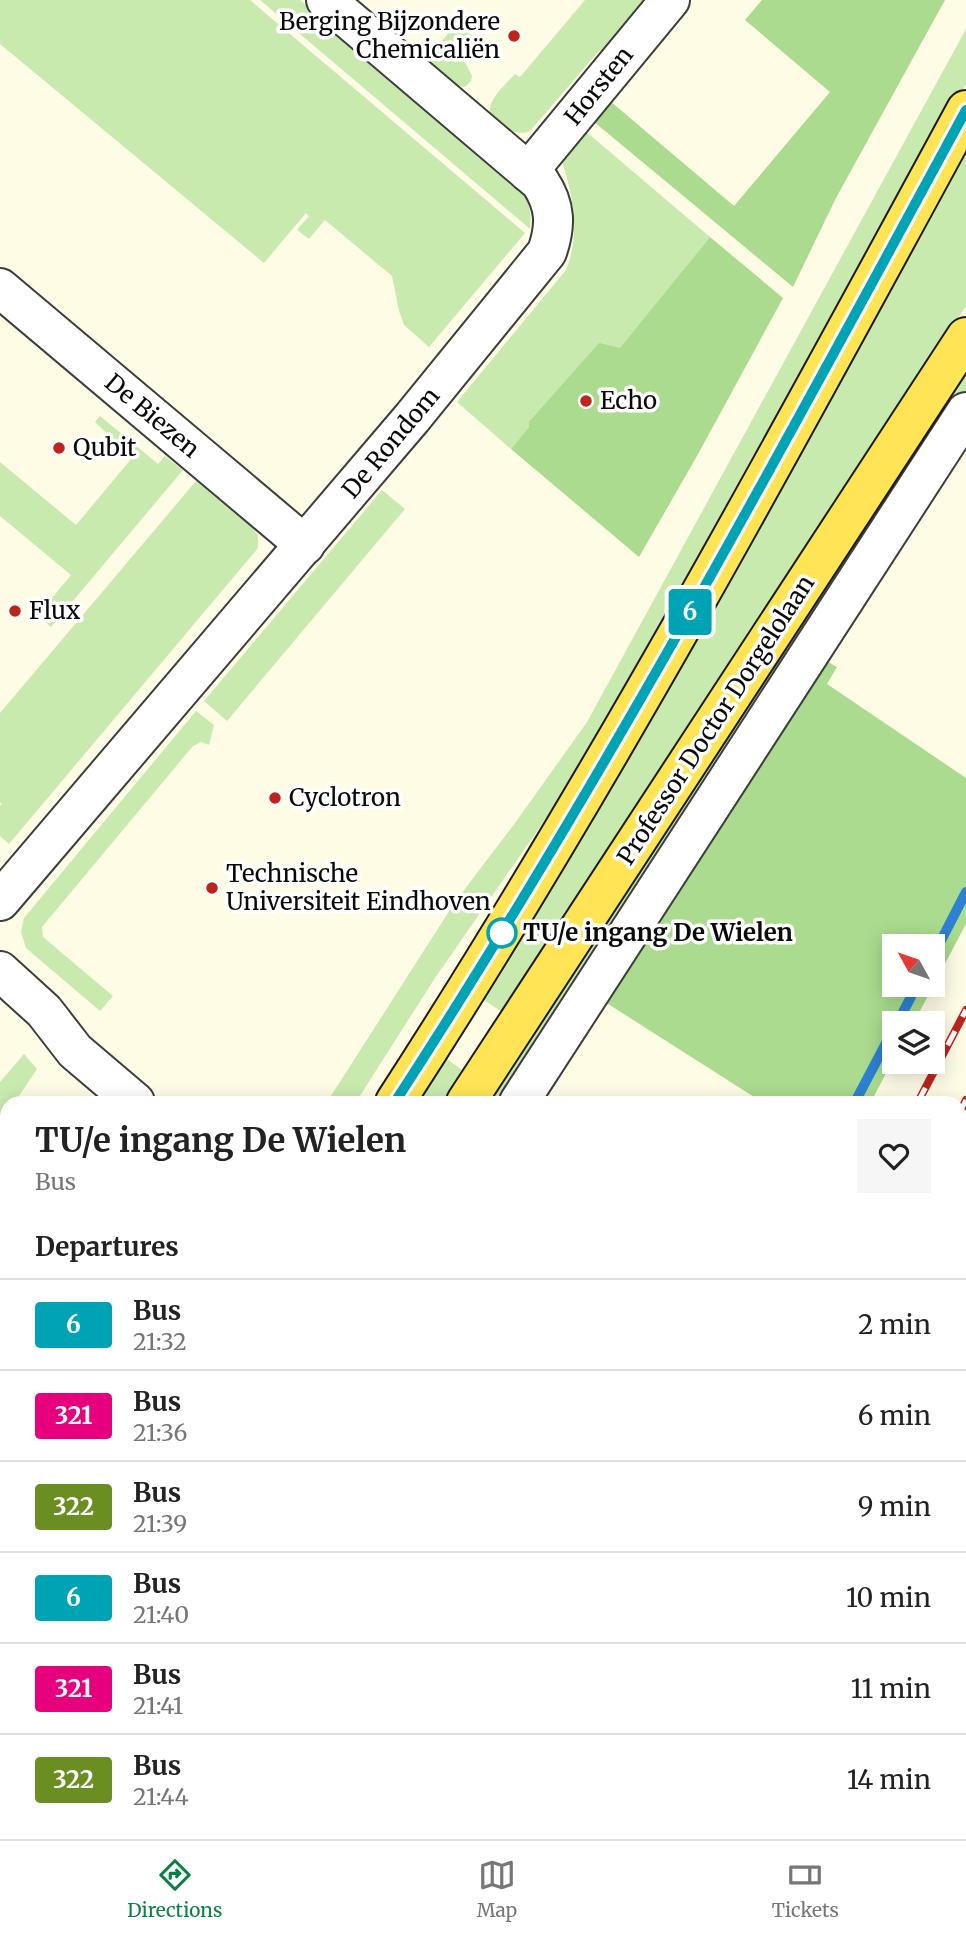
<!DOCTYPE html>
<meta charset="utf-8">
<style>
:root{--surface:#fff;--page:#f6f6f6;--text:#222;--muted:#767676;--line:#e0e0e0;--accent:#0b8043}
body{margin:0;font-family:Merriweather,serif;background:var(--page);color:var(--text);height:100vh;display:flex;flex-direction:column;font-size:26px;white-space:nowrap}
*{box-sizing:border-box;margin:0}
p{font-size:23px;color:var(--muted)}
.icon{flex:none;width:38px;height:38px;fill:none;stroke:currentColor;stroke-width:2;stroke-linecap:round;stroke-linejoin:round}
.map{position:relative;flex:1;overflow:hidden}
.side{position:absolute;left:0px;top:1096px;width:966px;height:744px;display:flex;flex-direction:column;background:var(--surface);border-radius:21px 21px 0 0;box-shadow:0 4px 18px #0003}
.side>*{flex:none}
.badge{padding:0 14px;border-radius:5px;font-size:24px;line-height:46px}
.needle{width:46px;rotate:310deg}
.fabs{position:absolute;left:882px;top:934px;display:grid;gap:14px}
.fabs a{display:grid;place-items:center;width:63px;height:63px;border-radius:0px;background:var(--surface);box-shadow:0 4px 18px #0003;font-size:35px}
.map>.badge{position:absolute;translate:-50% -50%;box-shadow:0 0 0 4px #fff}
h2{padding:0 35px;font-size:26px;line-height:63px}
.round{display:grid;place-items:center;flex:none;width:74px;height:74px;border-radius:0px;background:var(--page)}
.overview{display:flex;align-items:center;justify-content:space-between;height:119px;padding:0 35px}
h1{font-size:33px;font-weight:700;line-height:52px}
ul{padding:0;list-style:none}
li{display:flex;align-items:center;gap:21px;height:91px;padding:0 35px;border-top:2px solid var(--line)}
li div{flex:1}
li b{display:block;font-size:26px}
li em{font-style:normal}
li .badge{min-width:77px;font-weight:700;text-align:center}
.dock{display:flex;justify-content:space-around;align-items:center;height:98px;border-top:2px solid var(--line);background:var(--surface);font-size:19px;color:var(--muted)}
.dock a{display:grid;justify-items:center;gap:4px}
.dock .selected{color:var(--accent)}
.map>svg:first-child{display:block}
</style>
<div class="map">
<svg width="966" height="1839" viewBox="0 0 966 1839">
<rect width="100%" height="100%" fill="#fffce6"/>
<g fill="#c8eaaf">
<path d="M 0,0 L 250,0 L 525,233 L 429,347 L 404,325 L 399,311 L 392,276 L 325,220 L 309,239 L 297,230 L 309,216 L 306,213 L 264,263 L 0,44 Z"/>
<path d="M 260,0 L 300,0 L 511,176 C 525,193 533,206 530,229 Z"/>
<path d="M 585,0 L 647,0 L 605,50 L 599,51 L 530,131 C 517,138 491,124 490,111 C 489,98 507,83 515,74 L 520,77 Z"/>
<path d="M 457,23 L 481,43 L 465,62 L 472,76 L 471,81 L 465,87 L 457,86 L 425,61 Z"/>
<path d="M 966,29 L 966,84 L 608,729 L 435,978 L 356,1102 L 327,1102 L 455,902 L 515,823 L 587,722 Z"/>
<path d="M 583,129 L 710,237 L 620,349 L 529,427 L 511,449 L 457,402 L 566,270 C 581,233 573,193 560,156 Z"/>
<path d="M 966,145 L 966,306 L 506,1010 L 501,1011 L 482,999 Z"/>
<path d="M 966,364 L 966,396 L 508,1102 L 486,1102 Z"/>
<path d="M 100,416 L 158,464 L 165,456 L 183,470 L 51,627 L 37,616 L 71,575 L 0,516 L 0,462 L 76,525 L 132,458 L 95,422 Z"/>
<path d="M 196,481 L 252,528 L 258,535 L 258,548 L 9,844 L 0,836 L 0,806 L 2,804 L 0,802 L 0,713 Z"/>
<path d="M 382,490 L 405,509 L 227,721 L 204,701 Z"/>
<path d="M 196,711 L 214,725 L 209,745 L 201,742 L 193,746 L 42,927 L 43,937 L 113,996 L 100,1011 L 26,948 L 21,932 L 24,918 Z"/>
<path d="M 24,1054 L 37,1069 L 15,1102 L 7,1102 L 7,1115 L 0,1126 L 0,1082 Z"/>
<path d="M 443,1059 L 447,1059 L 465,1072 L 446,1102 L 414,1102 Z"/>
<path d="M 7,1411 L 7,1462 L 2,1469 L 7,1472 L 7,1505 L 0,1515 L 0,1422 Z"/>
</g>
<g fill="#aadb8e" fill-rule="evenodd">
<path d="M 762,0 L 945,0 L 836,198 L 793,287 L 593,121 L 610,101 L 734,206 L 830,92 L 745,20 Z"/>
<path d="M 710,237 L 783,298 L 697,456 L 639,557 L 511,449 L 529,427 L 529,422 L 599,343 L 620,348 Z"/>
<path d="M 825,660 L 837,667 L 827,684 L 966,778 L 966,924 L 913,1024 L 894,1024 L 894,1058 L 871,1102 L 762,1102 L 605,1002 ZM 894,947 L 933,947 L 933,985 L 894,985 Z"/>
<path d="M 355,1832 L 463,1832 L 459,1839 L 351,1839 Z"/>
</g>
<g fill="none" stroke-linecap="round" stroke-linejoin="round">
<g stroke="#2d81d2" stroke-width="10">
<path d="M 933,956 L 966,892"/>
<path d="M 897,1024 L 917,985"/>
<path d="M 855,1102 L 894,1028"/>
<path d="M 465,1839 L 468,1832"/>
</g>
<defs>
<g id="minor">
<path d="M 528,172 L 670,0"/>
<path d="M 0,288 L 305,545"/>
<path d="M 0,901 L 412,418 L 547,252 C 556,226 556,206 540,182 L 326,0"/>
<path d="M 0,971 L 44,1011 L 75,1051 L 135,1102"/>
<path d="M 519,1102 L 966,412"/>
<path d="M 0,1537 L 7,1527"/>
<path d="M 79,1839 L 83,1832"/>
</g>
<g id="major">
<path d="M 395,1102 C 602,782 784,446 966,110"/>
<path d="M 466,1102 L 966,337"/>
<path d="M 0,1707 L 7,1696"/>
<path d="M 0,1817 L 7,1807"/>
</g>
</defs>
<use href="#minor" stroke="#3d3d3d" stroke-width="42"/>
<use href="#major" stroke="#1b1b1b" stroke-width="42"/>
<use href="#minor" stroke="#fff" stroke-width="38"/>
<use href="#major" stroke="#ffe556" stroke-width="38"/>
<defs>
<g id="rail">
<path d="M 918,1102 L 966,1010"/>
<path d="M 959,1114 L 966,1100"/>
<path d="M 959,1458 L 966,1445"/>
<path d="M 959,1515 L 966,1501"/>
<path d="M 534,1839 L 537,1832"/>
<path d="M 580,1839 L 584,1832"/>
<path d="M 761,1839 L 764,1832"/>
<path d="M 790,1839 L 794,1832"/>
</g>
</defs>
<use href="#rail" stroke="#be241e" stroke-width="8"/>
<use href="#rail" stroke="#fff" stroke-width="5" stroke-dasharray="16" stroke-linecap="butt"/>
</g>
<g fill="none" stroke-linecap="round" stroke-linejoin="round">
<defs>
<path id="line" d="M 395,1102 C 603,782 784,446 966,110"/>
</defs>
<use href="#line" stroke="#fff" stroke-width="16"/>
<use href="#line" stroke="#00a3b4" stroke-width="10"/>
</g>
<g fill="#be241e" stroke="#fff" stroke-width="2.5">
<circle cx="514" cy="36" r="7"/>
<circle cx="586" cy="401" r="7"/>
<circle cx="59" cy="448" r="7"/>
<circle cx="15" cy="611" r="7"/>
<circle cx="275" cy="798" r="7"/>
<circle cx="212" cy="888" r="7"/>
</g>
<circle fill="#fff" stroke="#00a3b4" stroke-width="3.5" cx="502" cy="933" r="14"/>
<g text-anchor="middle" stroke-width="7" stroke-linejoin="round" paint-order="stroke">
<g font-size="24" fill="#0a0a0a" stroke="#fff" text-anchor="start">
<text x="500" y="30" text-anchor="end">Berging Bijzondere<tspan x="500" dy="28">Chemicaliën</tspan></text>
<text x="600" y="409">Echo</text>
<text x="73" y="456">Qubit</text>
<text x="29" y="619">Flux</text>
<text x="289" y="806">Cyclotron</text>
<text x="226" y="882">Technische<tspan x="226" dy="28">Universiteit Eindhoven</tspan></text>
</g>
<g font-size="24" fill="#0a0a0a" stroke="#fff">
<text transform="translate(599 86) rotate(-51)" y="8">Horsten</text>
<text transform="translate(152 416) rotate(40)" y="8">De Biezen</text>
<text transform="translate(391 443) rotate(-50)" y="8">De Rondom</text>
<text transform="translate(716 720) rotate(-57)" y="8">Professor Doctor Dorgelolaan</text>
</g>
<g font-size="24" font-weight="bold" fill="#0a0a0a" stroke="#fff" text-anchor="start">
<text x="523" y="941">TU/e ingang De Wielen</text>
</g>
</g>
</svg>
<div class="fabs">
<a><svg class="needle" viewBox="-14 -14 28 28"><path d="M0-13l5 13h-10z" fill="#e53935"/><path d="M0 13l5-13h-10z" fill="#767676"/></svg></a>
<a><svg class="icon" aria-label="layers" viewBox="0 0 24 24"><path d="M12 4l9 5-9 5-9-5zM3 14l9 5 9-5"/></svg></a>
</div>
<b class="badge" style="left:690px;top:612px;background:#00a3b4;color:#fff">6</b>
<section class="side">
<div class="overview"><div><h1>TU/e ingang De Wielen</h1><p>Bus</p></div><a class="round"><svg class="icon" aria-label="heart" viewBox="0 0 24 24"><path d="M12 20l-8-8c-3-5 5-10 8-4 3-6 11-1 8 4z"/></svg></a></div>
<h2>Departures</h2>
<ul>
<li><span class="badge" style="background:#00a3b4;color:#fff">6</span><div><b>Bus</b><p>21:32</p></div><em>2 min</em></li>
<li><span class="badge" style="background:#e6007e;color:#fff">321</span><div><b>Bus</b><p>21:36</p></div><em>6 min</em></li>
<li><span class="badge" style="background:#6b8e23;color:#fff">322</span><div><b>Bus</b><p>21:39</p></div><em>9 min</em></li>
<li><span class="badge" style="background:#00a3b4;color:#fff">6</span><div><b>Bus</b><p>21:40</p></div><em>10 min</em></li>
<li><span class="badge" style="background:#e6007e;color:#fff">321</span><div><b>Bus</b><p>21:41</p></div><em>11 min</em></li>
<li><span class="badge" style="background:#6b8e23;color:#fff">322</span><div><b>Bus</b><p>21:44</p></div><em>14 min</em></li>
</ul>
</section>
</div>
<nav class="dock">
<a class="selected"><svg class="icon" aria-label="directions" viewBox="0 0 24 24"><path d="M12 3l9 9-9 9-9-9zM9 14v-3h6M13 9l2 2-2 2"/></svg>Directions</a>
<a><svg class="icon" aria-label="map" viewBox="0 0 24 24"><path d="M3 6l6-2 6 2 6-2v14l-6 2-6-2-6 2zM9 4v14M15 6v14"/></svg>Map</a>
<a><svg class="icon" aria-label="tickets" viewBox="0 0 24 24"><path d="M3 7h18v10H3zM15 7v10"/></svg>Tickets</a>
</nav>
